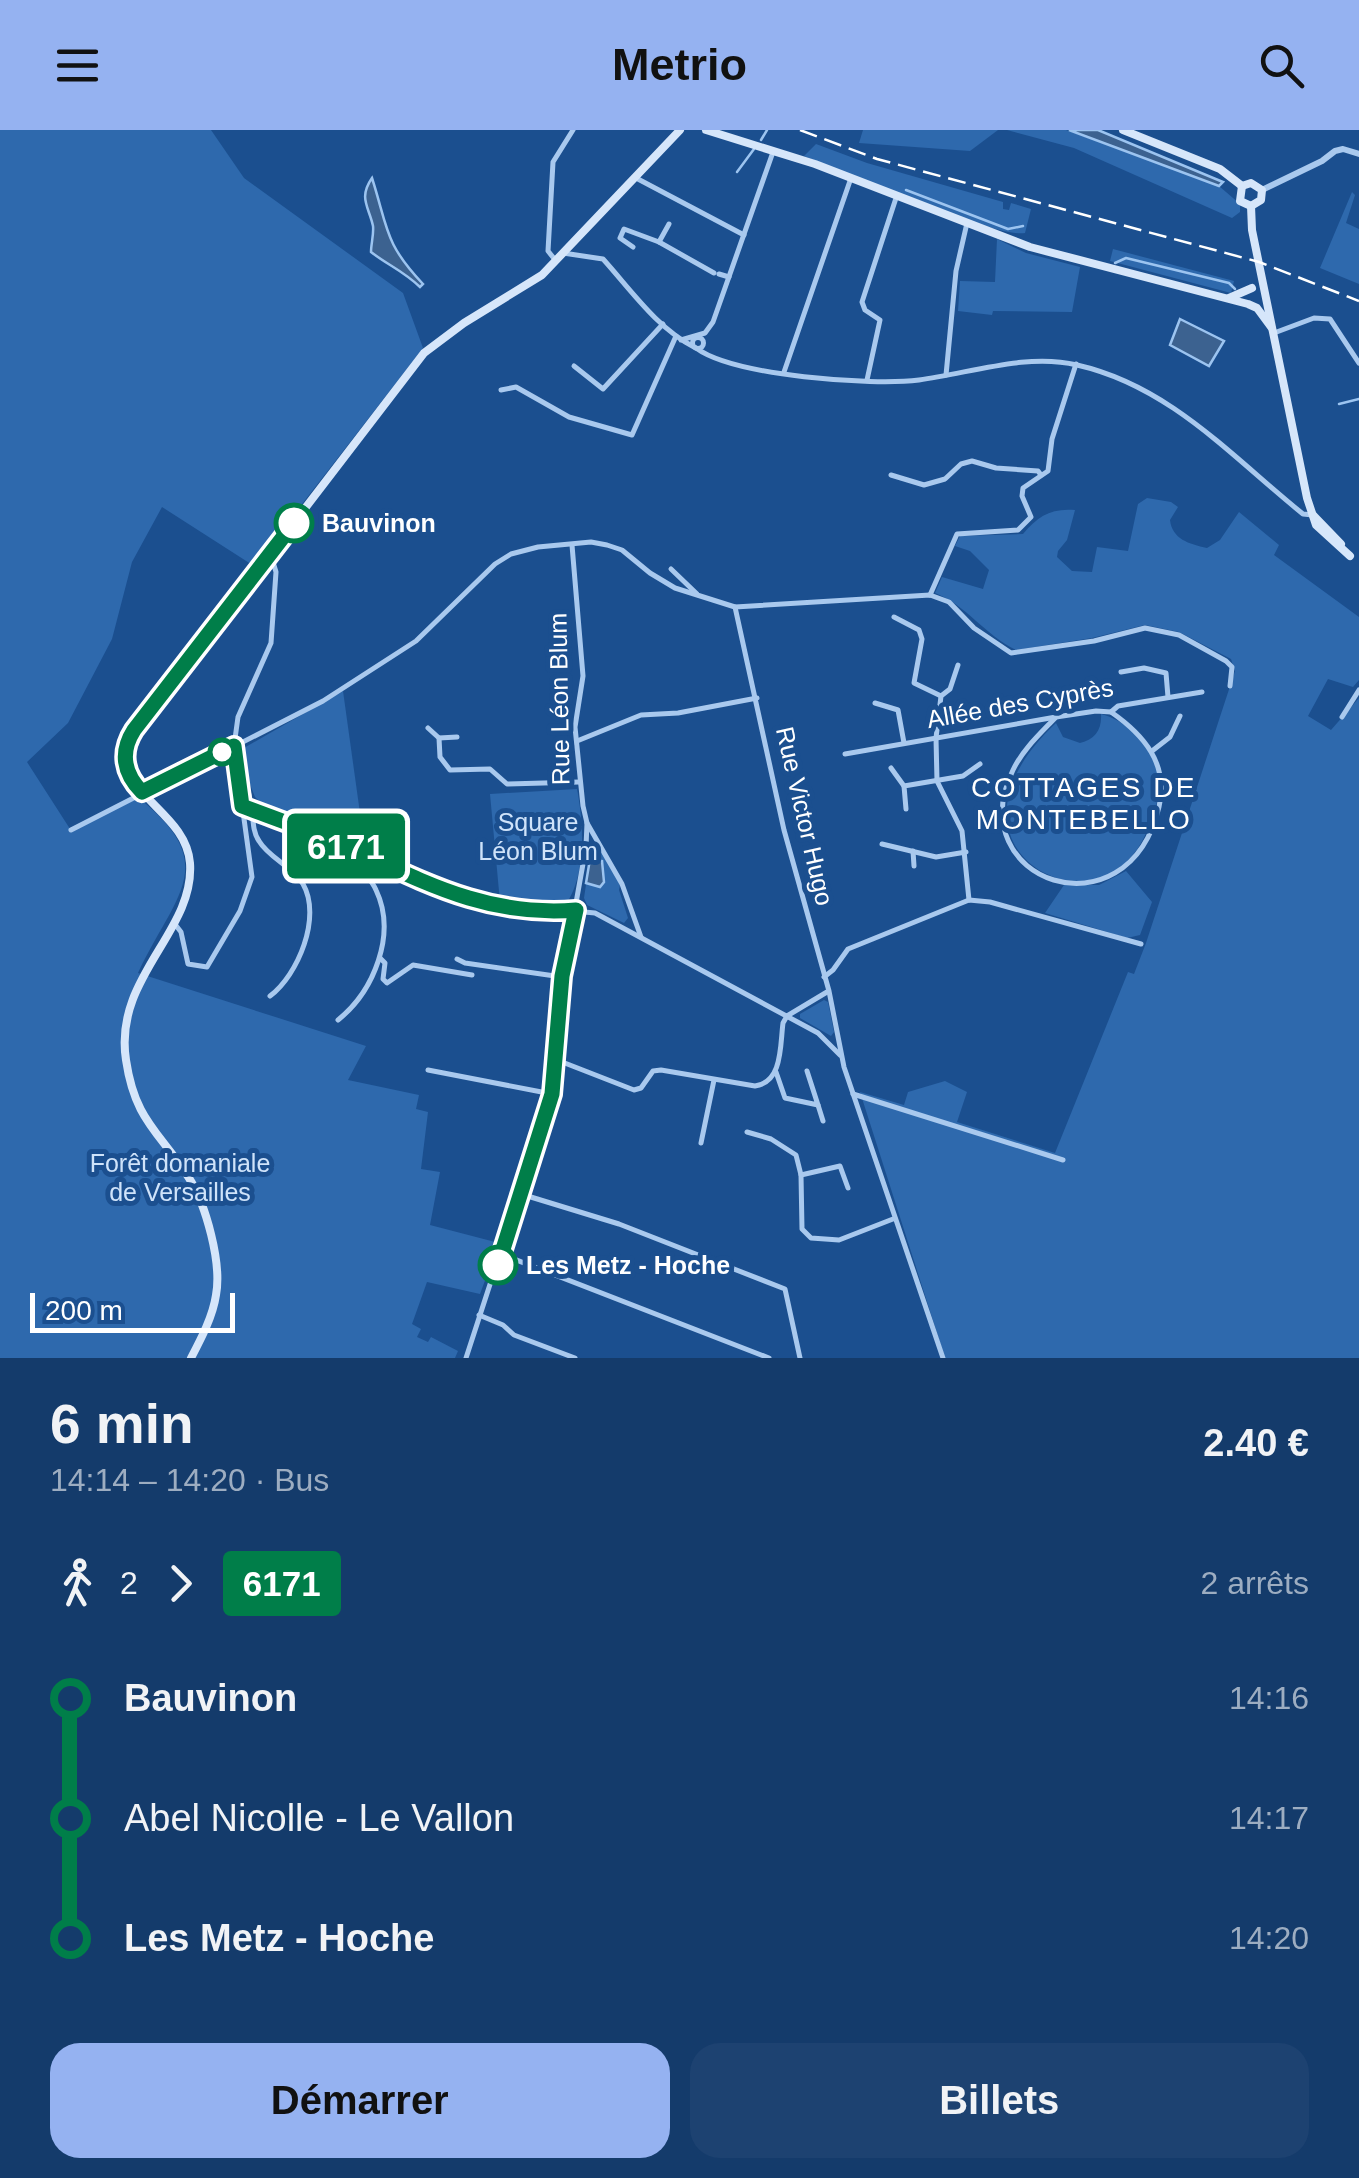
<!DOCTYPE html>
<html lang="fr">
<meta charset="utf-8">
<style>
:root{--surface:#143b6b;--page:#1d4271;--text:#f1f3f6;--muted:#9dadc1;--accent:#95b2f1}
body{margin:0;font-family:Arial,sans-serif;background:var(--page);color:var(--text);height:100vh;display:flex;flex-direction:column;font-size:38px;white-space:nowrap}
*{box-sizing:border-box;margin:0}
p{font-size:32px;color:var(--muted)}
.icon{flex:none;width:55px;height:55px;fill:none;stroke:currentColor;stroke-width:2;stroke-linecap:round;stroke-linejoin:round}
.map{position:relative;height:1228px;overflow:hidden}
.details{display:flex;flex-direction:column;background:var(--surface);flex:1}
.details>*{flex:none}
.badge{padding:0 20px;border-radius:8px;font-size:35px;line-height:65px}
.scale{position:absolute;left:30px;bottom:25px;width:205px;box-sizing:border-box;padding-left:10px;border:5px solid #fff;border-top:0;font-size:28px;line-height:35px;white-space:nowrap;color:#fff;-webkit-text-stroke:8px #1b4f8f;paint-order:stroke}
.map>.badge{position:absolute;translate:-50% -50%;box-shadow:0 0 0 5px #fff}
.legs{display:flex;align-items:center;gap:15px;height:110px;padding:0 50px;font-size:32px}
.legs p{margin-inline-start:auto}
.summary{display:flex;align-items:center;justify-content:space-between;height:170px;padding:0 50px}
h1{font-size:55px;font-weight:700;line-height:75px}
.button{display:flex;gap:20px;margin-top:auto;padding:20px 50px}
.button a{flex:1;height:115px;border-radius:30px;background:var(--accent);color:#111;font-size:40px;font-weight:700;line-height:115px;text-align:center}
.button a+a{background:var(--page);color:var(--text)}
ul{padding:0 50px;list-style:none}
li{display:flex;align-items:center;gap:35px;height:120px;font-size:38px}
li i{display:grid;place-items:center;width:15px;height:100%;margin:0 12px;background:currentColor}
li i::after{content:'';width:25px;height:25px;margin:-12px;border:8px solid;border-radius:50%;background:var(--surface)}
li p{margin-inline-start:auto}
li:first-child i{background:linear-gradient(#0000 50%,currentColor 0)}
li:last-child i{background:linear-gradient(currentColor 50%,#0000 0)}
header{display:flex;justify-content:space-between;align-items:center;height:130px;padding:0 50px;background:var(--accent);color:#111;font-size:45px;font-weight:700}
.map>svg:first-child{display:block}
</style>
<header><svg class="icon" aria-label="menu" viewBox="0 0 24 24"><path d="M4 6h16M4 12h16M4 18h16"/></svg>Metrio<svg class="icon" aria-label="search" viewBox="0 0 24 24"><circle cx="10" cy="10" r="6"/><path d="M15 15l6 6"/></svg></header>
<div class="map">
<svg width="1359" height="1228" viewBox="0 0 1359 1228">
<rect width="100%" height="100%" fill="#1b4f8f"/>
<g fill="#2e69ad">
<path d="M 0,0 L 211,0 L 244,48 L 403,163 L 423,218 L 254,436 L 162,377 L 132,432 L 112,509 L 68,593 L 27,632 L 72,702 L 135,665 C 224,734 175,764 138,843 L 366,916 L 348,950 L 419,965 L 416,979 L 428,982 L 421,1039 L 440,1042 L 430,1095 L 499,1113 L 480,1164 L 427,1152 L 412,1194 L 421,1199 L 417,1207 L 428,1212 L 431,1207 L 458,1221 L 455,1228 L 0,1228 Z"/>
<path d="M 863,0 L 998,0 L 970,21 L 859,13 Z"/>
<path d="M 1007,0 L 1066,0 L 1219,56 L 1240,74 L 1240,82 L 1232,88 L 1074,18 Z"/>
<path d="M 816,14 L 867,33 L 1003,72 L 1003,79 L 1009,80 L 1011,73 L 1031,79 L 1025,103 C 992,108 844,41 804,26 Z"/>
<path d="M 1352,62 L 1355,65 L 1346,93 L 1359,99 L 1359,154 L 1320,138 Z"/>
<path d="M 997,109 L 1026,123 L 1080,137 L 1072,182 L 993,181 L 992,185 L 958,181 L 960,151 L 995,152 Z"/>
<path d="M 1113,119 L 1234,151 L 1231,163 L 1110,131 Z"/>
<path d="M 1147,368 L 1171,372 L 1178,377 L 1170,390 C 1172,409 1189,414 1207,418 L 1220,410 L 1239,382 L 1279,415 L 1274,425 L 1359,487 L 1359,550 L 1353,557 L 1328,549 L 1308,586 L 1331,600 L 1359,568 L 1359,1228 L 945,1228 L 860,962 L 904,975 L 908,962 L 945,951 L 967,962 L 957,992 L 1055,1023 L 1128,842 L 1134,844 L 1146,813 L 1235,541 L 1231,529 L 1179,502 L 1145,495 L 1092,508 L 1016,520 C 985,505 966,475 935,463 L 942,447 L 983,459 L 989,440 L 970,421 L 955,416 L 960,406 L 1023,404 C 1038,386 1051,378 1075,380 L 1067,410 L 1058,421 L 1057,427 L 1072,441 L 1092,442 L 1097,417 L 1128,421 L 1138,374 Z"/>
<path d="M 343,561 L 365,719 L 270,682 L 255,667 L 237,622 Z"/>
<path d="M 1101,584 C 1126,590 1153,616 1158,642 C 1162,663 1155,681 1147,701 C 1101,813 921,719 1056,593 L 1063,607 L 1080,613 C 1095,609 1102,600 1101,584 Z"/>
<path d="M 577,659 C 584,695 587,748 563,778 L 500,772 L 490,664 Z"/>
<path d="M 591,721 L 603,721 L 620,755 L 619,760 L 628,788 L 624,793 L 587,775 L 584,768 Z"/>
<path d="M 1126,741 L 1152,772 L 1140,805 L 1127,808 L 1045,783 L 1064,755 L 1099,755 Z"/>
<path d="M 824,870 L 828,872 L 834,902 L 831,906 L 800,888 L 800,884 Z"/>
</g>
<g fill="#3c6290" stroke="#9cc4f0" stroke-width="2.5">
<path d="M 1069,0 L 1098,0 L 1223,52 L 1219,56 Z"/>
<path d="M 372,48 C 388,98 384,113 423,154 L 420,157 C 402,140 389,136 371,122 C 371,114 374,104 373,96 C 369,77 358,68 372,48 Z"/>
<path d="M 1180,189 L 1224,211 L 1209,236 L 1170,215 Z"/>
<path d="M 590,729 L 602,731 L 604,752 L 600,757 L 586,753 Z"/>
</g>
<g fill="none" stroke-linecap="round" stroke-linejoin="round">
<g stroke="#9cc4f0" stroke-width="2.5">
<path d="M 761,10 L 767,0"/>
<path d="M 737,42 L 754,19"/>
<path d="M 906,60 L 1008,99 L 1023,96"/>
<path d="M 1115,133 L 1126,128 L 1229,153 L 1235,159"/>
<path d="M 1339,274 L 1359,269"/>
</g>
<g stroke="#a9c9ee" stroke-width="5">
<path d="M 636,48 L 744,105"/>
<path d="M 659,112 L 669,94"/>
<path d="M 633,117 L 620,108 L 624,99 L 659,112 L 714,143"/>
<path d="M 563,123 L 603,129 C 631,160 657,198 694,217"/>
<path d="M 556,131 L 548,121 L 553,32 L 573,0"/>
<path d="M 719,144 L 729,147"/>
<path d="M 1274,203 L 1314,188 L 1330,189 L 1359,233"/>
<circle cx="698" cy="213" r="5.5"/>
<path d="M 681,210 L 705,203 L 713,192 L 773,22"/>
<path d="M 696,218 C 734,246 872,256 919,250 C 971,243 1026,223 1077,235 C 1170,256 1232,327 1303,384 L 1313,385"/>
<path d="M 574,236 L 603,259 L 663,194"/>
<path d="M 784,242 L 851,48"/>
<path d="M 946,245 L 956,141 L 967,93"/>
<path d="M 867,250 L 880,190 L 865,180 L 862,172 L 897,65"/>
<path d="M 501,260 L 516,257 L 569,287 L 632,305 L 676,206"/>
<path d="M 891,345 L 924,355 L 945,349 L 961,334 L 972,331 L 996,338 L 1038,341 L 1041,345"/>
<path d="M 671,439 L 697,464"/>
<path d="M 930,465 L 957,404 L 1018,400 L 1031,387 L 1022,366 L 1023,358 L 1048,341 L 1052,309 L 1076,234"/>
<path d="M 735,477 L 784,700 L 829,861 L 844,937 L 943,1228"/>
<path d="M 894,487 L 919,500 L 922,509 L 914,553 L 941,566"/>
<path d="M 958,535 L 950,559 L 941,566 L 936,608 L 937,651 L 962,701 L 969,770"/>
<path d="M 1121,542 L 1144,538 L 1166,543 L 1168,567"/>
<path d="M 875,573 L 898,580 L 904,613"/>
<path d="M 1056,587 C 1041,603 1023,619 1013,640 C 959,751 1127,810 1159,677 C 1169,634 1144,605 1111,582"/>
<path d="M 1342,587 L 1359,560"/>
<path d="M 428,598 L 439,608 L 440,627 L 450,640 L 490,639 L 507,654 L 579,652"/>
<path d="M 439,608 L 457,607"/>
<path d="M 577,611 L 641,585 L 678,583 L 757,568"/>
<path d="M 1152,621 L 1170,607 L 1180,586"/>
<path d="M 845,624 L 1056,587 L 1096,581 L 1111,582 L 1118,576 L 1202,562"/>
<path d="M 236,629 C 242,641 248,660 251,673 C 254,685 251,699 259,711 C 269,728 292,736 303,754 C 322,787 298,845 270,866"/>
<path d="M 891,638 L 904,656"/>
<path d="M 243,676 L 334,712 L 451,764 L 485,773 L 595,783 L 818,903 L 840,925"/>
<path d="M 906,679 L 904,656 L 963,646 L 980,634"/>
<path d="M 587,693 L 622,754 L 641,807"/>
<path d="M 71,700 L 323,571 L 416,511 L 495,434 L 511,424 L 538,417 L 591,412 L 607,415 L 622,420 L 650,443 L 675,458 L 735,477 L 930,465 L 949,472 L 974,498 L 1011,523 L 1094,511 L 1145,498 L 1179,505 L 1226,531 L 1232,537 L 1230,556"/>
<path d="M 882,714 L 936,727 L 966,722"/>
<path d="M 913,721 L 914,736"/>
<path d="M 174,793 L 181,802 L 188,834 L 207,837 L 240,781 L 252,747 L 234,616 L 238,587 L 271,513 L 276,442 L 270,422"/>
<path d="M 380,828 L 385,833 L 383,849 L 387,853 L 413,835 L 472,845"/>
<path d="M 457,829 L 465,833 L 562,847"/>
<path d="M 824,847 L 833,840 L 848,819 L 969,770 L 990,772 L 1141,814"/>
<path d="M 787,886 L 827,862"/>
<path d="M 338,890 C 374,861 397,804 376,760 C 370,746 354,735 352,719"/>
<path d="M 557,930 L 634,960 L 641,958 L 653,941 L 661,940 L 755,956 C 783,952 780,915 783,893 L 787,886"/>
<path d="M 428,940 L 552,964"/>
<path d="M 776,942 L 785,968 L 818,975 L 807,941"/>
<path d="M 853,964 L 1063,1030"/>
<path d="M 818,975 L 823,991"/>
<path d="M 747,1002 L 771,1009 L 796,1025 L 801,1045 L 802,1099 L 811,1108 L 839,1110 L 893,1089"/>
<path d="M 701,1013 L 714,950"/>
<path d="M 801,1045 L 840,1036 L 848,1058"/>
<path d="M 521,1064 L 619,1094 L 785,1159 L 800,1228"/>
<path d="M 501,1124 L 769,1228"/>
<path d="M 479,1185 L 503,1195 L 514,1205 L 575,1228"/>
<path d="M 466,1228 L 552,964 L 559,868 L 586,717 L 587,693 L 583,676 L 575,597 L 583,546 L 572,415"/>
</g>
<path stroke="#a9c9ee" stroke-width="6" d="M 1262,60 L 1322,31 L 1335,21 L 1343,19 L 1359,24"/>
<g stroke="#d6e6fa" stroke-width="8">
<path d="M 706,0 L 815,34 L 1030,117 L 1248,174 L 1257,178 L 1271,197"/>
<path d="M 1123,0 L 1220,39 L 1242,56"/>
<path d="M 1242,56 L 1251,53 L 1262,60 L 1261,70 L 1251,76"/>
<path d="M 1242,56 L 1240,71 L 1251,76"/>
<path d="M 1251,76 L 1252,100 L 1307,368 L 1316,395 L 1350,426"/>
<path d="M 1229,168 L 1252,158"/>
<path d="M 1313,385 L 1341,414"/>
<path d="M 191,1228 C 201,1209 213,1186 216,1165 C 222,1133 206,1075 189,1048 C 159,1001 135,991 126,930 C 113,847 195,802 190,733 C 186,681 115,665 126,612 L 424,223 L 464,193 L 542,145 L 680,0"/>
</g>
<path stroke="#fff" stroke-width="2.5" stroke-dasharray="18 8" stroke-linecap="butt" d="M 800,0 L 877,29 L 1259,132 L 1359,171"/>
</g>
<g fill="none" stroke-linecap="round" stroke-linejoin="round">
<defs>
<path id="line-1" d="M 294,393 L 134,600 C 120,622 123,643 142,662 L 234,616 L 242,676 C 278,690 315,702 350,718 C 426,753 488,787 576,780 L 562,846 L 552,964 L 498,1135"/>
</defs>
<use href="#line-1" stroke="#fff" stroke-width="22"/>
<use href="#line-1" stroke="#007e49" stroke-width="15"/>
</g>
<g fill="#fff" stroke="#007e49" stroke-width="5">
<circle cx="294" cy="393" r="18"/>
<circle cx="222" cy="622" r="12"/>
<circle cx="498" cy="1135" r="18"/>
</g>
<g text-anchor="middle" stroke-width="10" stroke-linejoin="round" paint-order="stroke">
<g font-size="25" font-weight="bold" fill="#fff" stroke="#1b4f8f" text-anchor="start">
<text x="322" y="402">Bauvinon</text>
<text x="526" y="1144">Les Metz - Hoche</text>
</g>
<g font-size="25" fill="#fff" stroke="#1b4f8f">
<text transform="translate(559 569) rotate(-91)" y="9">Rue Léon Blum</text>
<text transform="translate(1020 573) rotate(-10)" y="9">Allée des Cyprès</text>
<text transform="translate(805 686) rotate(77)" y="9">Rue Victor Hugo</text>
</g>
<g font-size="25" fill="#cfe3fa" stroke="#1b4f8f">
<text x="538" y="701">Square<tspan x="538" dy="29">Léon Blum</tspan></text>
<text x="180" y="1042">Forêt domaniale<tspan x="180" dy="29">de Versailles</tspan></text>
</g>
<g font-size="28" letter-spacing="2.5" fill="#fff" stroke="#1b4f8f">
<text x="1084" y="667">COTTAGES DE<tspan x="1084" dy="32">MONTEBELLO</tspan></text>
</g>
</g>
</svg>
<div class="scale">200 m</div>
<b class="badge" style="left:346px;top:716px;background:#007e49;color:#fff">6171</b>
</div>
<section class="details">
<div class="summary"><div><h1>6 min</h1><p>14:14 – 14:20 · Bus</p></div><b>2.40 €</b></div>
<div class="legs"><svg class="icon" aria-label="walk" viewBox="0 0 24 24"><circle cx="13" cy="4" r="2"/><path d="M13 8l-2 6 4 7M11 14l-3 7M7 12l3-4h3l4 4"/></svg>2<svg class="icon" aria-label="forward" viewBox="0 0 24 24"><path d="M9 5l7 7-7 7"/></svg><b class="badge" style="background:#007e49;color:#fff">6171</b><p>2 arrêts</p></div>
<ul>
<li><i style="color:#007e49"></i><b>Bauvinon</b><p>14:16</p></li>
<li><i style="color:#007e49"></i><span>Abel Nicolle - Le Vallon</span><p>14:17</p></li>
<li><i style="color:#007e49"></i><b>Les Metz - Hoche</b><p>14:20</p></li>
</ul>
<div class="button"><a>Démarrer</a><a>Billets</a></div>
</section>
